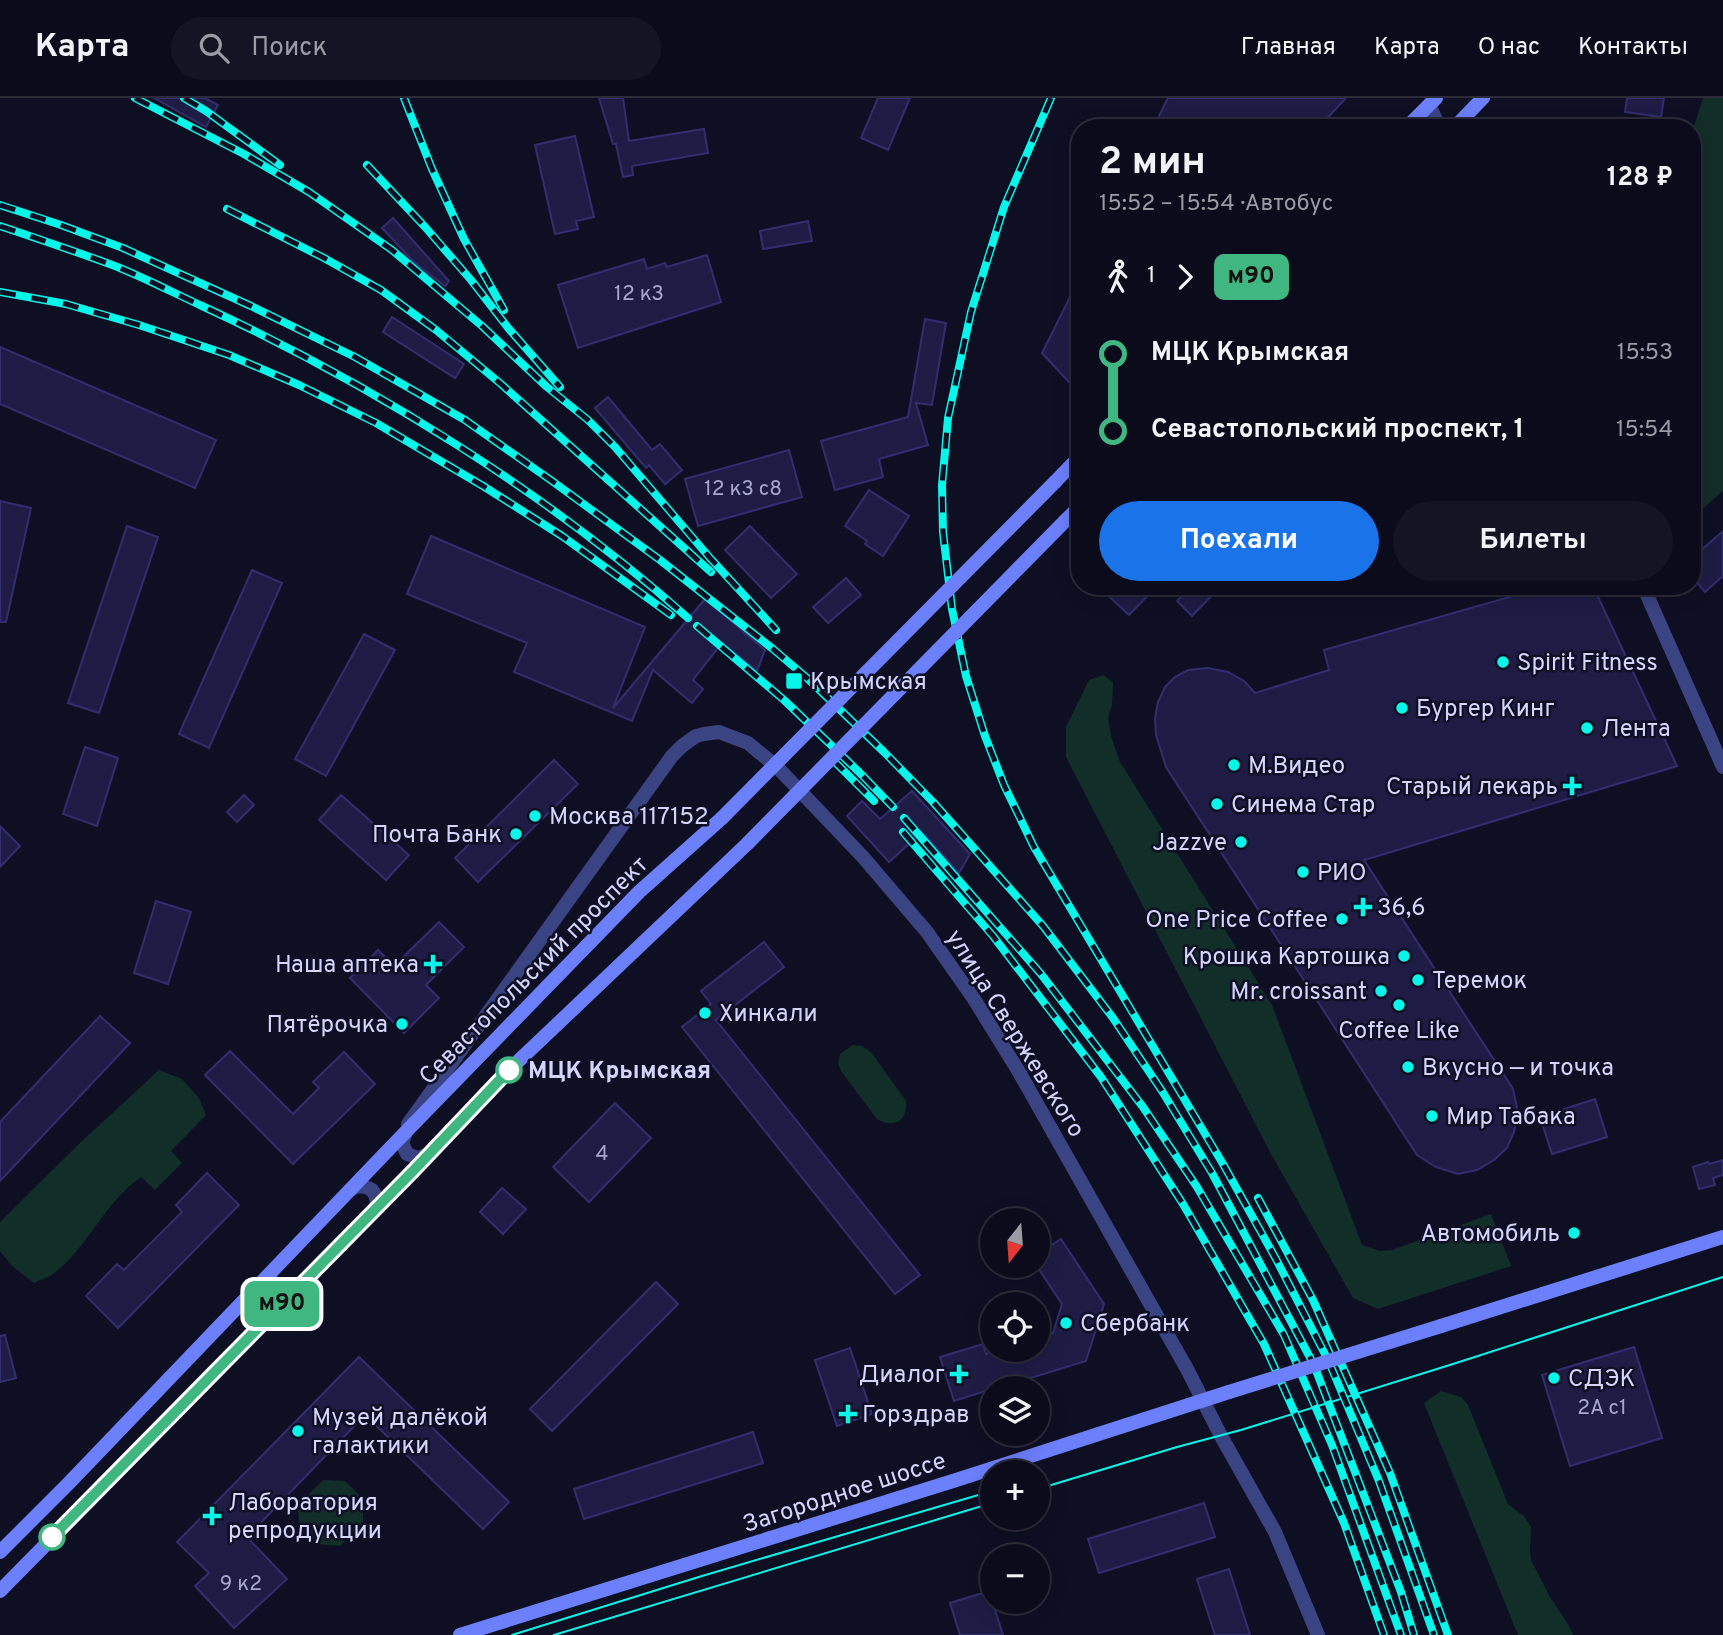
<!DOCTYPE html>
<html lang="ru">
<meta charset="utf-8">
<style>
:root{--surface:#0b0b1b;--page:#141424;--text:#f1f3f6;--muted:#9a9ba3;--line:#2b2b3a;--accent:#1a73e8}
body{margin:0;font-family:Overpass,sans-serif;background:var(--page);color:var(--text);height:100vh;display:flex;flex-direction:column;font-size:26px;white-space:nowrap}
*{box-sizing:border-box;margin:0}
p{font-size:23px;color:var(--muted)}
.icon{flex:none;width:38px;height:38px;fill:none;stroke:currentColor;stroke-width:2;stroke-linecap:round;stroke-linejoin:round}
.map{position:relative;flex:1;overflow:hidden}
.side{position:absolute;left:1071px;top:21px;width:630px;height:476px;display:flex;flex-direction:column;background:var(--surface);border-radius:28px;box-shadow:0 4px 18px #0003,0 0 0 2px var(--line)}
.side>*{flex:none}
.badge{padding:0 14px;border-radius:10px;font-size:24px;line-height:46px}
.needle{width:46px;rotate:197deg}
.buttons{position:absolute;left:980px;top:1110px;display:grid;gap:14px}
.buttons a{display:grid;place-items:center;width:70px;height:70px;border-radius:50%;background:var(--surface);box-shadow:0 4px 18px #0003,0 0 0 2px var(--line);font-size:35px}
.map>.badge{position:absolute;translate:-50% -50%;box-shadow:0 0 0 4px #fff}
.legs{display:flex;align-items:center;gap:10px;height:77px;padding:0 28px;font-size:23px}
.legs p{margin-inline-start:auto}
.headline{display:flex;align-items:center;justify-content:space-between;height:119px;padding:0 28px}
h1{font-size:38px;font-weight:700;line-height:52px}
.primary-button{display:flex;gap:14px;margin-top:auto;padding:14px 28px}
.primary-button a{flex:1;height:80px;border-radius:42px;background:var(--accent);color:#fff;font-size:28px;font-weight:700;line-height:80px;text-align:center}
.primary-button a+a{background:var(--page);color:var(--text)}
ul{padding:0 28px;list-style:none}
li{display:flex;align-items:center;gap:24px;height:77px;font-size:26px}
li i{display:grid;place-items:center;width:10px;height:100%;margin:0 9px;background:currentColor}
li i::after{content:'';width:18px;height:18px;margin:-9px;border:5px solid;border-radius:50%;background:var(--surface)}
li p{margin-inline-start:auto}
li:first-child i{background:linear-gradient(#0000 50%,currentColor 0)}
li:last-child i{background:linear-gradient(currentColor 50%,#0000 0)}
header{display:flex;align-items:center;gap:42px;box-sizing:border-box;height:98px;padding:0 35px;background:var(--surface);border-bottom:2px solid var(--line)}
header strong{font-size:33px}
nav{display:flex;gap:38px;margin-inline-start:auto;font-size:24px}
.search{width:490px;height:63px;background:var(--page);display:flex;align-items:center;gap:18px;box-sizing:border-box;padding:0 24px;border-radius:38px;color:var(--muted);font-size:26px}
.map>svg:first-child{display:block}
</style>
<header>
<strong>Карта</strong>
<div class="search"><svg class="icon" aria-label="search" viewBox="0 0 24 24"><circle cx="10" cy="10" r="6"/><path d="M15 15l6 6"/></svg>Поиск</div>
<nav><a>Главная</a><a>Карта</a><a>О нас</a><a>Контакты</a></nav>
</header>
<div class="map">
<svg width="1723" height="1537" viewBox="0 0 1723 1537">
<rect width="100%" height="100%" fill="#0f0f24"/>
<g fill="#122e29">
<path d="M 1703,0 L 1723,0 L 1723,393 L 1692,420 L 1692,35 Z"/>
<path d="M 1103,577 L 1113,584 L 1112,607 L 1108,620 L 1111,638 L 1120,664 L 1272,907 L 1362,1147 L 1380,1153 L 1392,1152 L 1491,1116 L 1511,1168 L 1378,1211 L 1353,1200 L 1271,1056 L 1066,659 L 1066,629 L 1089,582 Z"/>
<path d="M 853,947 L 862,948 L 871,954 L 906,1003 C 908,1023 894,1031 877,1021 L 841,973 L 838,965 L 840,956 Z"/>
<path d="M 159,972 L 182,981 L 199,1000 L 206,1017 L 171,1053 L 182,1065 L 155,1092 L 141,1079 C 106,1103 90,1145 58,1172 C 52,1178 42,1181 34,1185 L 11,1167 L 0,1153 L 0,1124 L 81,1044 Z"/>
<path d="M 1441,1293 L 1461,1299 L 1468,1307 L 1508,1406 L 1525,1419 L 1531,1429 L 1530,1451 L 1531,1462 L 1550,1499 L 1568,1526 L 1573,1537 L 1518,1537 L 1424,1305 Z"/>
<path d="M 323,1382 L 345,1383 L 363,1401 L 363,1424 L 340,1448 L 318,1446 L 299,1428 L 298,1407 Z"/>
</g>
<g fill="#1e1c45" stroke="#312e70" stroke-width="2">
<path d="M 154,0 L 205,0 L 218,7 L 206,29 Z"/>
<path d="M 599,0 L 623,0 L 629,43 L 704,31 L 708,55 L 632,68 L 633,77 L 623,79 L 616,46 L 613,46 Z"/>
<path d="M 878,0 L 910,0 L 888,52 L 861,40 Z"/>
<path d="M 1168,0 L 1346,0 L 1318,30 L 1153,30 Z"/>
<path d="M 1627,0 L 1664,0 L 1661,19 L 1625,14 Z"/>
<path d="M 575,38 L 594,119 L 576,123 L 578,131 L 555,136 L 535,47 Z"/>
<path d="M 393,120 L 449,183 L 445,188 L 415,165 L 382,130 Z"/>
<path d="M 808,123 L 812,143 L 763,151 L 760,133 Z"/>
<path d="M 707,157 L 721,204 L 578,250 L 558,187 L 644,161 L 647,171 L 665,165 L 667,169 Z"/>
<path d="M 1080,179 L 1080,296 L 1042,255 Z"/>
<path d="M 392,219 L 464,266 L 455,280 L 383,234 Z"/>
<path d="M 925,221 L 946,225 L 932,307 L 916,305 L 928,347 L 879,361 L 883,379 L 835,392 L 821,343 L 908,319 Z"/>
<path d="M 0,249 L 216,342 L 195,390 L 0,306 Z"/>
<path d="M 608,299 L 652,352 L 660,346 L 682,372 L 665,386 L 649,367 L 646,370 L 595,310 Z"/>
<path d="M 789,352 L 802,399 L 698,428 L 685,381 Z"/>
<path d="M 869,392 L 909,418 L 883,458 L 865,446 L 867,443 L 845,428 Z"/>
<path d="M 0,403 L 31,410 L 6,524 L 0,524 Z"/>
<path d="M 127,428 L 158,439 L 99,615 L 68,605 Z"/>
<path d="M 750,428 L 797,476 L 771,500 L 725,452 Z"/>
<path d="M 1723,433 L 1723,478 L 1705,494 L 1692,479 L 1692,460 Z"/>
<path d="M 431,438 L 645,529 L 613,610 L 705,501 L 765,552 L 757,573 L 722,545 L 693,582 L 703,591 L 692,605 L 653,572 L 632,623 L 514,574 L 527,545 L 407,496 Z"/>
<path d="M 252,472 L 282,485 L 209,650 L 179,636 Z"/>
<path d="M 846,480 L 861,497 L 828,525 L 813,509 Z"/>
<path d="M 1098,488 L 1157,488 L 1129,517 Z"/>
<path d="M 1191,488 L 1221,488 L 1192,518 L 1177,503 Z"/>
<path d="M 1548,488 L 1593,488 L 1677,668 L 1364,762 L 1513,991 L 1518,1014 L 1514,1034 L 1507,1050 L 1494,1062 L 1477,1072 L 1458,1076 L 1436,1069 L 1417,1057 L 1166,669 L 1156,637 L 1155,620 L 1158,604 L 1165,589 L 1175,579 L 1188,572 L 1208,570 L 1228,574 L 1244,583 L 1255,595 L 1329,572 L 1324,552 Z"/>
<path d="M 364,536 L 395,552 L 326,678 L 295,661 Z"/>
<path d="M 85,649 L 118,660 L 97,728 L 63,716 Z"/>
<path d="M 554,662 L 578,686 L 478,784 L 455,760 Z"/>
<path d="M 912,693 L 970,756 L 959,775 L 922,734 L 889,764 L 847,718 L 862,703 L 880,721 Z"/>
<path d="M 244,697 L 254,707 L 237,724 L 227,714 Z"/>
<path d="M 341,697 L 409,757 L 386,782 L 319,722 Z"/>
<path d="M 0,728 L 20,748 L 0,769 Z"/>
<path d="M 156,803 L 191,814 L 168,886 L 134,875 Z"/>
<path d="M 439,824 L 464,849 L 426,887 L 439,900 L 404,935 L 350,880 L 378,852 L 394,868 Z"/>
<path d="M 764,844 L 784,869 L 716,922 L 920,1177 L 895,1196 L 682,929 L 711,906 L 701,893 Z"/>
<path d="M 100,918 L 130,945 L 0,1083 L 0,1024 Z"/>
<path d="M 230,953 L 293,1016 L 319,990 L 313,984 L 344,954 L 375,986 L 293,1066 L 205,977 Z"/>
<path d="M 1595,1001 L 1607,1039 L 1552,1056 L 1540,1019 Z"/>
<path d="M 615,1005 L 651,1040 L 589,1104 L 553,1069 Z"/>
<path d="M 1723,1062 L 1723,1077 L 1713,1080 L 1715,1087 L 1699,1091 L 1693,1069 L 1708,1064 L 1709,1066 Z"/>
<path d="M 207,1075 L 239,1107 L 118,1230 L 86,1198 L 117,1166 L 124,1172 L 182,1114 L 176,1107 Z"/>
<path d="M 502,1090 L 526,1111 L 503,1136 L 480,1114 Z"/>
<path d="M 1061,1141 L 1104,1206 L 1086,1263 L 998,1290 L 992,1290 L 992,1291 L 954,1303 L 940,1259 L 983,1246 L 986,1256 L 1000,1251 L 1038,1251 L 1038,1240 L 1053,1235 L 1062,1206 L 1038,1170 L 1038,1156 Z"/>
<path d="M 656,1184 L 678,1206 L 552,1333 L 530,1311 Z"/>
<path d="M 5,1237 L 16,1280 L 0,1284 L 0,1238 Z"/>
<path d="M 1634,1249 L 1662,1340 L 1570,1368 L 1542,1277 Z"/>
<path d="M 850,1250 L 872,1316 L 837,1328 L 815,1262 Z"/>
<path d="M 359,1259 L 509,1404 L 483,1431 L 365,1317 L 247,1439 L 287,1481 L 234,1530 L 195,1488 L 209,1475 L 177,1444 Z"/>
<path d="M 753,1334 L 763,1365 L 584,1421 L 574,1391 Z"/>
<path d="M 1204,1405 L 1215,1439 L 1099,1475 L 1088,1441 Z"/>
<path d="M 1229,1471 L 1250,1537 L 1215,1537 L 1197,1481 Z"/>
<path d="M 989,1493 L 1003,1537 L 960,1537 L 950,1505 Z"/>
</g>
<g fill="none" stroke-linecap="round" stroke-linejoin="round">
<g stroke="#3b4482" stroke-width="14">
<path d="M 1429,7 L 1440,30"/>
<path d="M 1643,488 L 1723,669"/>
<path d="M 406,1034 L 402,1045 L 407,1056 L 418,1060 L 429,1056"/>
<path d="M 350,1092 C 358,1087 364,1087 372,1092 C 378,1100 378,1106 373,1114"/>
</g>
<path stroke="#3b4482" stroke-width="14" d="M 408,1026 L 672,658 L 682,648 L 696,638 L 704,636 L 719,634 L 748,645 L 777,669 L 800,693 L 863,759 L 927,834 L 974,901 L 1019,974 L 1187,1271 L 1221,1338 L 1275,1434 L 1318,1537"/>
<g stroke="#6d80fb" stroke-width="14">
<path d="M 1406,30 L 1436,0"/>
<path d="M 1454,30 L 1483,0"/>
<path d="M 1055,384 L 1080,358"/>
<path d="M 1065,423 L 1080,408"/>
<path d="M 1441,1228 L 1723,1139"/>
<path d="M 0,1454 L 68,1386 L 394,1046 L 639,794 L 722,720"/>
<path d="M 0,1493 L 414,1072 L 509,972 L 748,745"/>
<path d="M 460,1537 L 953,1383 L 1229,1294"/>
</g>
<g stroke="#06f7ea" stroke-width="2">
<path d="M 1038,1391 L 1177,1349 L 1241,1332 L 1453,1266 L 1723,1179"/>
<path d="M 512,1537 L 702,1478 L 992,1393"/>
<path d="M 554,1537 L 992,1405"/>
</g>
<defs>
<g id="rail">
<path d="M 135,0 L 244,56 L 309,94 L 392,152 L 482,228 L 547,289 L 588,322 L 615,349 L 710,460 L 776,532"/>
<path d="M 184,0 L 206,13 L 280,67"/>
<path d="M 404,0 L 432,71 L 464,141 L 504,212"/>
<path d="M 1051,0 L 1004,109 L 971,214 L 948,320 L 942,387 L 943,434 L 952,511 L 966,578 L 985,638 L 1004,687 L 1034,749 L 1223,1066 L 1276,1161 L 1329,1264 L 1379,1383 L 1434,1537"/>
<path d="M 367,67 L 426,130 L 471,182 L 509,231 L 560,289"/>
<path d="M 0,107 L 61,127 L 123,150 L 251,208 L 355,259 L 465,322 L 552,383 L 660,462 L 773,551 L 807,580 L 884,654 L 933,704 L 1043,828 L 1113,920 L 1162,993 L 1212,1075 L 1314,1267 L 1401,1494 L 1414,1537"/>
<path d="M 227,111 L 324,160 L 381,192 L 436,232 L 501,286 L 711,474"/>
<path d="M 0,128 C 39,141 77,154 115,168 C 145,180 174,195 202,208 C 374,287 547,395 688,520"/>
<path d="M 0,194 L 66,206 L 139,227 L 229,257 L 299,287 L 376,325 L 483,388 L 562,438 L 671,517"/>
<path d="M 697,528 L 784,602 L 859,674 L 893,709"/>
<path d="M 832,661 L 874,703"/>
<path d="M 904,720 L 1041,876 L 1143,1009 L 1197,1089 L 1284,1237 L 1332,1347 L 1401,1537"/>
<path d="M 903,734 L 993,838 L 1101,979 L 1183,1106 L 1264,1246 L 1344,1425 L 1384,1537"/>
<path d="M 1258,1100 L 1313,1202 L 1390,1375 L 1448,1537"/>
</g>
</defs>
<use href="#rail" stroke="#06f7ea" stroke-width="8"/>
<use href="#rail" stroke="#0f0f24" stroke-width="5" stroke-dasharray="16" stroke-linecap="butt"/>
<g stroke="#6d80fb" stroke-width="14">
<path d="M 722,720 L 1055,384"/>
<path d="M 748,745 L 1065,423"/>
<path d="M 1229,1294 L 1441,1228"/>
</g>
</g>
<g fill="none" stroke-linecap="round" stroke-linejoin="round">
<defs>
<path id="line-1" d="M 52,1439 L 414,1072 L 509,972"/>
</defs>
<use href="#line-1" stroke="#fff" stroke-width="16"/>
<use href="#line-1" stroke="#40b781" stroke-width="10"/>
</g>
<g fill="#06f7ea" stroke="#0f0f24" stroke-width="2.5">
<circle cx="1503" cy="564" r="7"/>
<rect x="785" y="574" width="18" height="18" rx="3.5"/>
<circle cx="1402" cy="610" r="7"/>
<circle cx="1587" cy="630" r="7"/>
<circle cx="1234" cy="667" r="7"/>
<path d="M1568.5 677.5h7v7h7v7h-7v7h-7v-7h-7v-7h7z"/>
<circle cx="1217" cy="706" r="7"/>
<circle cx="535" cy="718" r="7"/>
<circle cx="516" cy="736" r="7"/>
<circle cx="1241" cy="744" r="7"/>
<circle cx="1303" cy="774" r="7"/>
<path d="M1359.5 798.5h7v7h7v7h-7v7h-7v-7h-7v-7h7z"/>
<circle cx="1342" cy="821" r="7"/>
<circle cx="1404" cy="858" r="7"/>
<path d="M429.5 855.5h7v7h7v7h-7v7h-7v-7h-7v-7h7z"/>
<circle cx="1418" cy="882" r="7"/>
<circle cx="1381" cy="893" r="7"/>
<circle cx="1399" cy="907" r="7"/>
<circle cx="705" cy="915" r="7"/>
<circle cx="402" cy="926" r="7"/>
<circle cx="1408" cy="969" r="7"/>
<circle cx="1432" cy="1018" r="7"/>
<circle cx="1574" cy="1135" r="7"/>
<circle cx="1066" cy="1225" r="7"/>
<path d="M955.5 1265.5h7v7h7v7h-7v7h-7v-7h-7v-7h7z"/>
<circle cx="1554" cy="1280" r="7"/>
<path d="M844.5 1305.5h7v7h7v7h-7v7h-7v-7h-7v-7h7z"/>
<circle cx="298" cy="1333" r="7"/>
<path d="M208.5 1407.5h7v7h7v7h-7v7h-7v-7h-7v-7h7z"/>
</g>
<g fill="#fff" stroke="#40b781" stroke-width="3.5">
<circle cx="509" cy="972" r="12"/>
<circle cx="52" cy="1439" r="12"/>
</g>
<g text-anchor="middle" stroke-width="5" stroke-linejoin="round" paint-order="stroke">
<g font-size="21" fill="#a6a7d0">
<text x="639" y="202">12 к3</text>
<text x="743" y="397">12 к3 с8</text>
<text x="602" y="1062">4</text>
<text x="1602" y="1316">2А с1</text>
<text x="241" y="1492">9 к2</text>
</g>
<g font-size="24" fill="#d4d5fe" stroke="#0f0f24" text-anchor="start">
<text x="1517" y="572">Spirit Fitness</text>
<text x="810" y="591">Крымская</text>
<text x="1416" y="618">Бургер Кинг</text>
<text x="1601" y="638">Лента</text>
<text x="1248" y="675">М.Видео</text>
<text x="1558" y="696" text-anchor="end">Старый лекарь</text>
<text x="1231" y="714">Синема Стар</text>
<text x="549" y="726">Москва 117152</text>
<text x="502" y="744" text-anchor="end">Почта Банк</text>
<text x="1227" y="752" text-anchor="end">Jazzve</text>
<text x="1317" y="782">РИО</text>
<text x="1377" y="817">36,6</text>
<text x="1328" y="829" text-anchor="end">One Price Coffee</text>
<text x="1390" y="866" text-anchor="end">Крошка Картошка</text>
<text x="419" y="874" text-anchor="end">Наша аптека</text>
<text x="1432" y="890">Теремок</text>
<text x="1367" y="901" text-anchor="end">Mr. croissant</text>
<text x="719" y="923">Хинкали</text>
<text x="388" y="934" text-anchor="end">Пятёрочка</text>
<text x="1399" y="940" text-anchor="middle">Coffee Like</text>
<text x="1422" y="977">Вкусно — и точка</text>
<text x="1446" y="1026">Мир Табака</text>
<text x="1560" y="1143" text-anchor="end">Автомобиль</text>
<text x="1080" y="1233">Сбербанк</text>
<text x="945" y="1284" text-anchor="end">Диалог</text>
<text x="1568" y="1288">СДЭК</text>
<text x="862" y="1324">Горздрав</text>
<text x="312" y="1327">Музей далёкой<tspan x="312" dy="28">галактики</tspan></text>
<text x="228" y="1412">Лаборатория<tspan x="228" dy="28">репродукции</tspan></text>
</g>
<g font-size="24" fill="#d4d5fe" stroke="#0f0f24">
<text transform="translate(533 872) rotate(-45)" y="8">Севастопольский проспект</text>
<text transform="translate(1016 935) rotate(58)" y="8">улица Свержевского</text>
<text transform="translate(844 1394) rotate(-18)" y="8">Загородное шоссе</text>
</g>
<g font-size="24" font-weight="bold" fill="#d4d5fe" stroke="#0f0f24" text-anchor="start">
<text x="528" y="980">МЦК Крымская</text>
</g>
</g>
</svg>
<div class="buttons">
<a><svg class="needle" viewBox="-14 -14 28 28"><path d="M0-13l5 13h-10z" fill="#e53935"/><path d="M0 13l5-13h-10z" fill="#9a9ba3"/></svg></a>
<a><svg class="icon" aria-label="locate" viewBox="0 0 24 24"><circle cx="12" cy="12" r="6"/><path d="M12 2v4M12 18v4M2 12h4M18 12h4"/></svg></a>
<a><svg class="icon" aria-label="layers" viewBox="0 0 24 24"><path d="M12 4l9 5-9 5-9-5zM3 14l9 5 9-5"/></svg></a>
<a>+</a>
<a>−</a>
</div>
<b class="badge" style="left:282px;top:1206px;background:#40b781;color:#111">м90</b>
<section class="side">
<div class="headline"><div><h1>2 мин</h1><p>15:52 – 15:54 · Автобус</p></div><b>128 ₽</b></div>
<div class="legs"><svg class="icon" aria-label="walk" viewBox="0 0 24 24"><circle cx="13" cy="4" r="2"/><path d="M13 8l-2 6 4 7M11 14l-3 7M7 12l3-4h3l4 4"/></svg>1<svg class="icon" aria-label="forward" viewBox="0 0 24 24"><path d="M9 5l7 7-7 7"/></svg><b class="badge" style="background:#40b781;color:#111">м90</b></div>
<ul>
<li><i style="color:#40b781"></i><b>МЦК Крымская</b><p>15:53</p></li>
<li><i style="color:#40b781"></i><b>Севастопольский проспект, 1</b><p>15:54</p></li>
</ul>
<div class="primary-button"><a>Поехали</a><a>Билеты</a></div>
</section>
</div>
